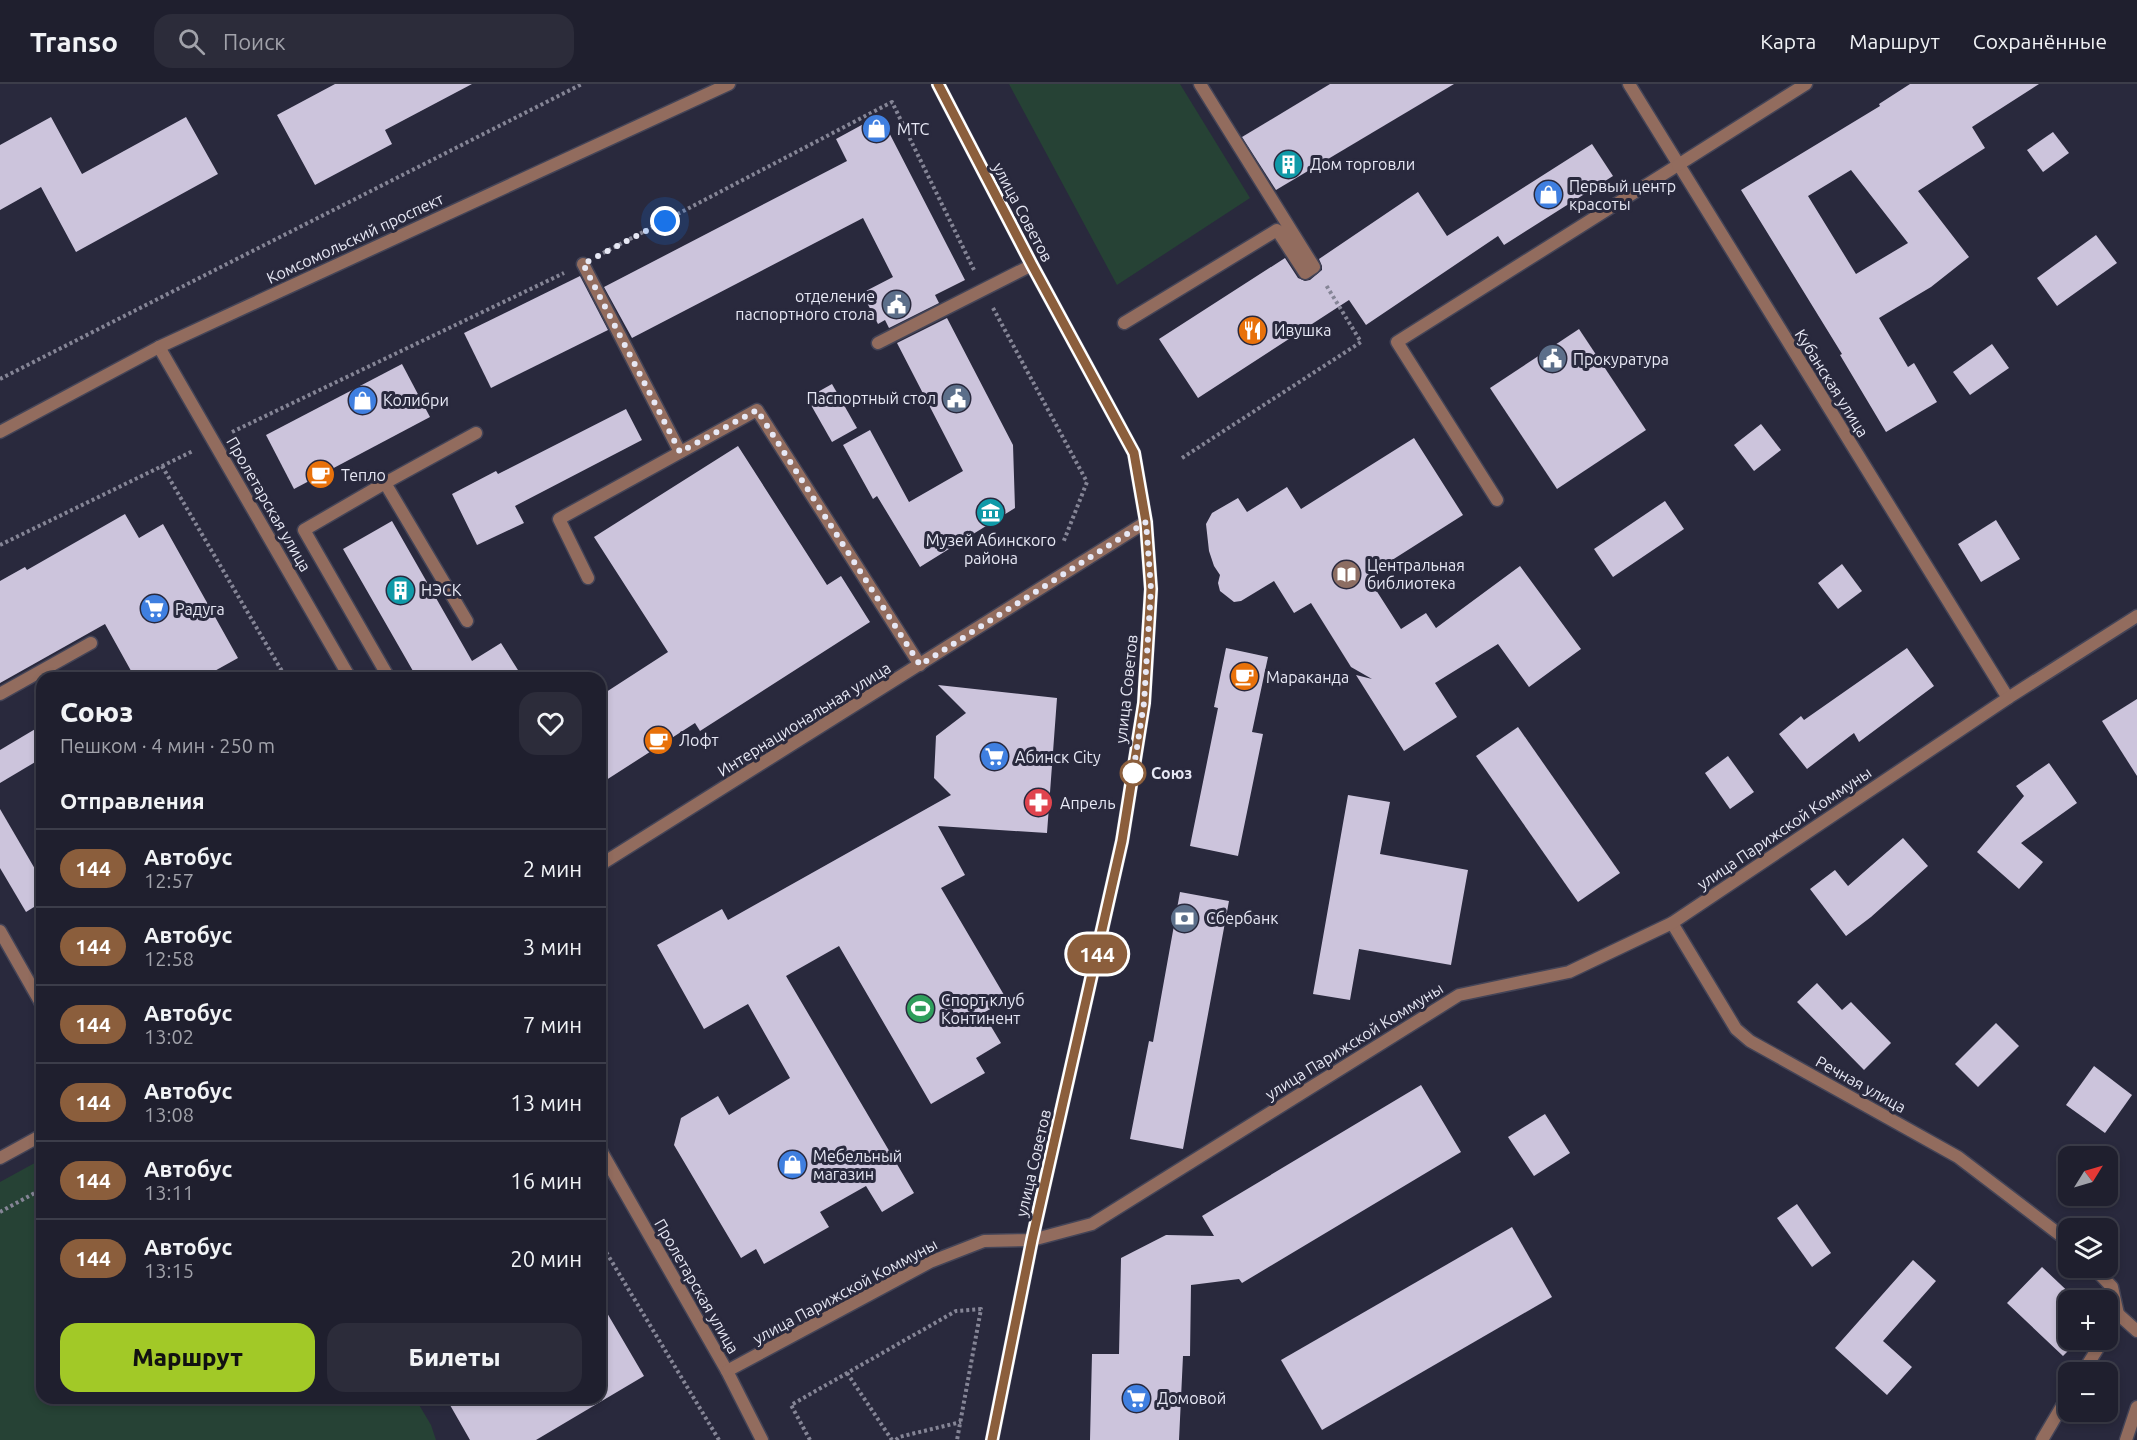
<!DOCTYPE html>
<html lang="ru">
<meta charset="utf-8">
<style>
:root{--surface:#1f1f2e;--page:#2c2c3a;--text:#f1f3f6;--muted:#a1a2aa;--line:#3c3d4a;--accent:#a2c927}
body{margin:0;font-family:Ubuntu,sans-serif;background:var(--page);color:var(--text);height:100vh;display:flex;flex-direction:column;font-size:22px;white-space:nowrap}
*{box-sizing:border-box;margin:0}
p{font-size:20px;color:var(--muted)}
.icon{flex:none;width:33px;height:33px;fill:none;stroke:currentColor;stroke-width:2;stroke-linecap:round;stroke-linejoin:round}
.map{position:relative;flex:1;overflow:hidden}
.drawer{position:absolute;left:36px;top:588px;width:570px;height:732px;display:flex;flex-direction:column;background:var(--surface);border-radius:18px;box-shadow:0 3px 9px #0003,0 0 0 2px var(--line)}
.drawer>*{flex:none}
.badge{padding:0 12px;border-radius:20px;font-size:21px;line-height:39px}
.needle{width:39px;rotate:53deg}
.controls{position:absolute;left:2058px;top:1062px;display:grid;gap:12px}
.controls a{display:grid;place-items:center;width:60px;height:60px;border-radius:12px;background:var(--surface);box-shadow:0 3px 9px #0003,0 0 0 2px var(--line);font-size:30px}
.you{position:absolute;width:30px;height:30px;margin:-15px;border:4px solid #fff;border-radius:50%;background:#1a73e8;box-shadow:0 0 0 9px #1a73e833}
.map>.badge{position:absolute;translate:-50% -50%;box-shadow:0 0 0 3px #fff}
h2{padding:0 24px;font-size:22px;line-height:54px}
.round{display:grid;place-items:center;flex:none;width:63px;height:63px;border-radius:18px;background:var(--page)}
.summary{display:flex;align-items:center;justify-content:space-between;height:102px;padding:0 24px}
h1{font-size:28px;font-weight:800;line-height:45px}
.action{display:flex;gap:12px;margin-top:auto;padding:12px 24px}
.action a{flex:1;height:69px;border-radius:18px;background:var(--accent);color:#111;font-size:24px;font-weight:800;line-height:69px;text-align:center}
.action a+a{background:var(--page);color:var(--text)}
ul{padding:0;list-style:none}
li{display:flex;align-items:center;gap:18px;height:78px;padding:0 24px;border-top:2px solid var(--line)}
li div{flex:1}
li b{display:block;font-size:22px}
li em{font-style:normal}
li .badge{min-width:66px;font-weight:700;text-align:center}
header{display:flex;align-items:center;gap:36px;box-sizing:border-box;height:84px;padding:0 30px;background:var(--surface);border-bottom:2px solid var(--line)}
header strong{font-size:28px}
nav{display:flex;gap:33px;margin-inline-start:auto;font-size:21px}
.search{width:420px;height:54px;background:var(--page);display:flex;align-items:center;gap:15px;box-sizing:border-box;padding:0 21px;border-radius:18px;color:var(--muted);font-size:22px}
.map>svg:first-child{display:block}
</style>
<header>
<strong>Transo</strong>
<div class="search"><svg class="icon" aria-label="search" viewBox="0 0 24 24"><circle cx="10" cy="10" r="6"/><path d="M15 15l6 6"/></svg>Поиск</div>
<nav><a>Карта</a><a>Маршрут</a><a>Сохранённые</a></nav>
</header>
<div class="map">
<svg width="2137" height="1356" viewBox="0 0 2137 1356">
<rect width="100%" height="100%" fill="#29293d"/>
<g fill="#264235">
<path d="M 1009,0 L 1180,0 L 1250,114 L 1117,201 Z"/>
<path d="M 42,1075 L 42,1314 L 415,1314 L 431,1341 L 436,1356 L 0,1356 L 0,1098 Z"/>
</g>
<g fill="#ccc4dc" fill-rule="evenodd">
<path d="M 335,0 L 472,0 L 385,46 L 392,60 L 315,101 L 277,31 Z"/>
<path d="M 1330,0 L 1454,0 L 1276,106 L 1242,53 Z"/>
<path d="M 1910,0 L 2039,0 L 1972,43 L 1985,64 L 1918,107 L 1969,173 L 1931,203 L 1879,234 L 1908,283 L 1914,279 L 1937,318 L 1886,348 L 1840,271 L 1842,270 L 1741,106 L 1880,22 L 1879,20 ZM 1851,86 L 1908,159 L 1856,190 L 1808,112 Z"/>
<path d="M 880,31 L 965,196 L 935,211 L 939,219 L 889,244 L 885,236 L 878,240 L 862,209 L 893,193 L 863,134 L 632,254 L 604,203 L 847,77 L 836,55 Z"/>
<path d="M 51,33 L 82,90 L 186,33 L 218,90 L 76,168 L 41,103 L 0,126 L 0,61 Z"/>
<path d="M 2053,48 L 2069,69 L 2043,88 L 2027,66 Z"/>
<path d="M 1592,60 L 1613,92 L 1504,161 L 1498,152 L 1366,241 L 1349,216 L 1198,314 L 1159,255 L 1285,174 L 1298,194 L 1305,197 L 1310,196 L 1322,186 L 1322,182 L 1319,175 L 1418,108 L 1447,152 Z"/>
<path d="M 2096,151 L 2117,179 L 2057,222 L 2037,194 Z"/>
<path d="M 580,192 L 608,246 L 491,304 L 464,249 Z"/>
<path d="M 947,234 L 1013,361 L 1015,424 L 920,483 L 877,412 L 873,415 L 843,361 L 870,346 L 909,418 L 963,387 L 897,259 Z"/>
<path d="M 1579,245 L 1646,346 L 1557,405 L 1490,304 Z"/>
<path d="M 1992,260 L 2009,284 L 1970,311 L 1953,288 Z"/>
<path d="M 402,280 L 430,333 L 294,405 L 266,351 Z"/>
<path d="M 832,300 L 857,344 L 832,358 L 807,314 Z"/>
<path d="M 626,325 L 642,356 L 515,422 L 524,439 L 477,461 L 452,410 L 496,387 L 498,390 Z"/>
<path d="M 1761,340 L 1781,366 L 1754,387 L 1734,361 Z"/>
<path d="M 1414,354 L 1463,431 L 1367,492 L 1401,545 L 1426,529 L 1436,544 L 1520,482 L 1581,565 L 1529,603 L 1498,560 L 1435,599 L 1457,633 L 1404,667 L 1356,591 L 1372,595 L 1351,583 L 1311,519 L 1294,529 L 1274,497 L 1241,517 L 1234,518 L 1220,507 L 1218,499 L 1220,491 L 1214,482 L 1209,467 L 1206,440 L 1212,429 L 1238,414 L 1247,428 L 1287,403 L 1301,425 Z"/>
<path d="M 738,362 L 827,501 L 841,492 L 870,538 L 700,647 L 695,639 L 600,700 L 600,612 L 668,568 L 594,453 Z"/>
<path d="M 1665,417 L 1684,445 L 1613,493 L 1594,465 Z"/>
<path d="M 125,430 L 139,454 L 163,440 L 238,574 L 202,594 L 135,594 L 105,540 L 0,599 L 0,497 L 25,483 L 27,486 Z"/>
<path d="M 1996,436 L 2020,475 L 1981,498 L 1958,460 Z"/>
<path d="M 392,437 L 472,577 L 501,559 L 523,594 L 417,594 L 343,465 Z"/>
<path d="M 1842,480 L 1862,507 L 1838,525 L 1818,499 Z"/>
<path d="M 1226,564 L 1268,573 L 1252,648 L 1263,650 L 1238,772 L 1190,762 L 1218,624 L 1214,623 Z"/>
<path d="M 1907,564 L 1934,602 L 1859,658 L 1854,649 L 1807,685 L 1779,650 L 1801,632 L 1804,636 Z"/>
<path d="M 938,601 L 1057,614 L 1047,749 L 938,742 L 965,791 L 941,804 L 1007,916 L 983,929 L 1001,959 L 976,974 L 985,989 L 931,1020 L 839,862 L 786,892 L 914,1109 L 882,1128 L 866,1102 L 820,1128 L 829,1143 L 764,1180 L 756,1165 L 741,1174 L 674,1061 L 681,1034 L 718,1012 L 729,1031 L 790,994 L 748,920 L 704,945 L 657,861 L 722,825 L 728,836 L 951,711 L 934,694 L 936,652 L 966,629 Z"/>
<path d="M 2137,615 L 2137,692 L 2102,637 Z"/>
<path d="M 42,641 L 42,674 L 0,699 L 0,666 Z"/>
<path d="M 1518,643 L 1620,789 L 1578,818 L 1476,672 Z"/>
<path d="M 1728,672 L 1754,708 L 1730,725 L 1705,689 Z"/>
<path d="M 2049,679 L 2077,719 L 2021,759 L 2043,778 L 2019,805 L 1977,768 L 2024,712 L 2016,702 Z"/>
<path d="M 1348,711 L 1390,718 L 1380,770 L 1468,786 L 1451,881 L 1359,865 L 1350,916 L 1313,910 Z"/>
<path d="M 0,725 L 42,797 L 42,818 L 26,828 L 0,784 Z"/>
<path d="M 1903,754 L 1928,782 L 1871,833 L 1846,852 L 1810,805 L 1835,786 L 1848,802 Z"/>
<path d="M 1180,808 L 1229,817 L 1183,1065 L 1130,1055 L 1149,957 L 1153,958 Z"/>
<path d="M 1817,899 L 1842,926 L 1851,918 L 1891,959 L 1864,986 L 1797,918 Z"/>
<path d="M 1996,939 L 2019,962 L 1978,1003 L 1955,980 Z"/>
<path d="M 2094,982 L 2132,1011 L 2105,1049 L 2066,1021 Z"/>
<path d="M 1421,1001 L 1461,1068 L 1242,1199 L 1239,1195 L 1191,1201 L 1190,1272 L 1183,1272 L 1179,1356 L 1090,1356 L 1092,1270 L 1119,1270 L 1121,1174 L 1166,1151 L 1214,1152 L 1202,1132 Z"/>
<path d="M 1545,1030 L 1570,1069 L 1534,1092 L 1508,1053 Z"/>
<path d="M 1797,1120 L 1831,1169 L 1812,1183 L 1777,1134 Z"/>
<path d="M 1512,1143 L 1552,1213 L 1322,1346 L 1281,1276 Z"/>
<path d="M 1913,1176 L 1936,1197 L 1883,1257 L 1912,1283 L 1887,1311 L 1835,1264 Z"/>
<path d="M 2042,1183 L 2077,1216 L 2068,1216 L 2068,1256 L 2079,1256 L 2063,1272 L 2007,1219 Z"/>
<path d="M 600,1217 L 644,1292 L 536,1356 L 470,1356 L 446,1314 L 600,1314 Z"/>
</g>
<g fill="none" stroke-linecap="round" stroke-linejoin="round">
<defs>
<g id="lane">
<path d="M 583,180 L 680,368"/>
<path d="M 1124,239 L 1277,146 L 1305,189 L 1314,183 L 1200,0"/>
<path d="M 878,259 L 1032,181"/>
<path d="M 385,399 L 467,537"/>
<path d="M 1497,416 L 1397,258 L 1678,81"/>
<path d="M 588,494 L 559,435 L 757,326 L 920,581"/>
<path d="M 389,594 L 304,446 L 385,399 L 476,349"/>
<path d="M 0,610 L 91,559"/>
<path d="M 0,847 L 42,921"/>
<path d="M 2118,1230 L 2137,1247"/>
<path d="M 2126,1356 L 2137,1323"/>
</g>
<g id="street">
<path d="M 1629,0 L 2008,614"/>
<path d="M 1678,81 L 1806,0"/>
<path d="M 159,263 L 350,594"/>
<path d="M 0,348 L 159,263 L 729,0"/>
<path d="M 600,781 L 1146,438"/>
<path d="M 1672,839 L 1736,945 L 1750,957 L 1958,1073 L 2068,1157"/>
<path d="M 600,1065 L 727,1287 L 762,1356"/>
<path d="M 0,1074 L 42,1051"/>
<path d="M 2094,1184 L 2112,1203 L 2118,1230 L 2108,1247"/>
<path d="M 727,1287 L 930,1178 L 984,1157 L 1032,1156 L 1092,1140 L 1459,911 L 1569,888 L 1672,839 L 2008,614 L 2137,532"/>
<path d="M 2083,1288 L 2103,1256"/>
<path d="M 2042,1356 L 2068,1312"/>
</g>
<path id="secondary" d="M 938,0 L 1032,181 L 1134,369 L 1146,438 L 1151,505 L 1144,619 L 1122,757 L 1032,1156 L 992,1356"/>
</defs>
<use href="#lane" stroke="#444457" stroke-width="15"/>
<use href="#street" stroke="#444457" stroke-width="15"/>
<use href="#secondary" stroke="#444457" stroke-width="15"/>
<g stroke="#858596" stroke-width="4" stroke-dasharray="3 3" stroke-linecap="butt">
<path d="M 603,169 L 892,18 L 975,188"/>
<path d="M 993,224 L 1087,398 L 1063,459"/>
<path d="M 0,295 L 582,0"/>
<path d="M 232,348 L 564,189"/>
<path d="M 1182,374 L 1361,258 L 1326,201"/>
<path d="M 162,382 L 286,594"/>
<path d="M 0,461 L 193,367"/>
<path d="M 0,1128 L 42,1105"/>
<path d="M 600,1158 L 719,1356"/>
<path d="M 847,1289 L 892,1356"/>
<path d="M 810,1356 L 791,1321 L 956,1227 L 981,1225 L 957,1356"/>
<path d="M 896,1356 L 899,1353 L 961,1338"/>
</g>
<use href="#lane" stroke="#926c5e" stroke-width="12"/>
<use href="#street" stroke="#926c5e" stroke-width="12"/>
<use href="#secondary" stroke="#cb9079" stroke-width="12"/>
</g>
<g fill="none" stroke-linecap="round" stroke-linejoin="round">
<defs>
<path id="line" d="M 938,0 L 1032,181 L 1134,369 L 1146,438 L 1151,505 L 1144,619 L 1122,757 L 1032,1156 L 992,1356"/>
</defs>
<use href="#line" stroke="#fff" stroke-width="14"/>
<use href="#line" stroke="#8b5e3c" stroke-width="9"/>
<path stroke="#e7e8f5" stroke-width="6" stroke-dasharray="0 10.8" d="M 665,137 L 583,180 L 680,368 L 757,326 L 920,581 L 1146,438 L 1151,505 L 1144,619 L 1133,689"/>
</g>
<defs>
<symbol id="shop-disc" viewBox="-11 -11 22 22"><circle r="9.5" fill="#3f7fe0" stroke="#29293d"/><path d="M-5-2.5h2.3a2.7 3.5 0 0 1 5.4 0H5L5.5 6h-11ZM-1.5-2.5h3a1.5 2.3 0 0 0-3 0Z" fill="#fff"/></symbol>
<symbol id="building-disc" viewBox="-11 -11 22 22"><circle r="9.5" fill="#0f9aa8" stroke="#29293d"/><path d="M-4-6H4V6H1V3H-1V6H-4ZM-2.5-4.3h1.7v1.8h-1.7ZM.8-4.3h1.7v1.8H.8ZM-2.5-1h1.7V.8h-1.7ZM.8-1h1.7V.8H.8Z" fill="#fff"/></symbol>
<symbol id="civic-disc" viewBox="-11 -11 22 22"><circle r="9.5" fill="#5c6f8a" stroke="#29293d"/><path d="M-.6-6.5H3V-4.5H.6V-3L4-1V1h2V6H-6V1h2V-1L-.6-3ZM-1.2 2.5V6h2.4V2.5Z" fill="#fff"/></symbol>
<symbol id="restaurant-disc" viewBox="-11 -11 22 22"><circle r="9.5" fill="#e8710a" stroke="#29293d"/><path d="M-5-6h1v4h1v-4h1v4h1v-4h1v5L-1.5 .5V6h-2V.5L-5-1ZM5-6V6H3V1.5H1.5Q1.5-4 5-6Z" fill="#fff"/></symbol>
<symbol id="cafe-disc" viewBox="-11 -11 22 22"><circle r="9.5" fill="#e8710a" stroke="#29293d"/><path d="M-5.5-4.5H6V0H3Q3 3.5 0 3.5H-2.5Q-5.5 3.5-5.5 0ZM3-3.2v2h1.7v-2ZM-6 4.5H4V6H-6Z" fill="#fff"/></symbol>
<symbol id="museum-disc" viewBox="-11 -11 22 22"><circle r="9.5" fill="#0f9aa8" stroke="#29293d"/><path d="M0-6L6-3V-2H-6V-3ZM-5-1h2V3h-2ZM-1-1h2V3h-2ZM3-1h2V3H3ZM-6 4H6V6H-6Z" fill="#fff"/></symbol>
<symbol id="library-disc" viewBox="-11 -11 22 22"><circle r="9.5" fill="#8d6e63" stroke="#29293d"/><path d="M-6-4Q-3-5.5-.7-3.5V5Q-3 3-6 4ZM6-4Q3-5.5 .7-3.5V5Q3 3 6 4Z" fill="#fff"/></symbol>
<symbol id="supermarket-disc" viewBox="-11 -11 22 22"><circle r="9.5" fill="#3f7fe0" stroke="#29293d"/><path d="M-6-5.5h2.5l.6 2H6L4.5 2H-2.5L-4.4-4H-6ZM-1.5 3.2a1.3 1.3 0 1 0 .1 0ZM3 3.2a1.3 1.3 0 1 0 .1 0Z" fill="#fff"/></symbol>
<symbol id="pharmacy-disc" viewBox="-11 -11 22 22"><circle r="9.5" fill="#e0444e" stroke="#29293d"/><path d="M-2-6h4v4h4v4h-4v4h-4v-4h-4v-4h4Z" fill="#fff"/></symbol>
<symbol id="bank-disc" viewBox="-11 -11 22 22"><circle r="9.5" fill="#5c6f8a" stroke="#29293d"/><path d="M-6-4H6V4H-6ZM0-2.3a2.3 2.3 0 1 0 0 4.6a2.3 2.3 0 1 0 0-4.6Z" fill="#fff"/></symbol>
<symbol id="stadium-disc" viewBox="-11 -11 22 22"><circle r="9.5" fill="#2e9e5b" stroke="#29293d"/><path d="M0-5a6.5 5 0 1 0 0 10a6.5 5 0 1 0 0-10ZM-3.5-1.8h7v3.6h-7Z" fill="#fff"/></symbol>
</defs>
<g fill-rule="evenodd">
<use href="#shop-disc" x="860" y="28" width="33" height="33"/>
<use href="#building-disc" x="1272" y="64" width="33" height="33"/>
<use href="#shop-disc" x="1532" y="94" width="33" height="33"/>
<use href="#civic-disc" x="880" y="204" width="33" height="33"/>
<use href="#restaurant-disc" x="1236" y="230" width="33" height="33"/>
<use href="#civic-disc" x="1536" y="258" width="33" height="33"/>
<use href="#civic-disc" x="940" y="298" width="33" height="33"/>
<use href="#shop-disc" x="346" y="300" width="33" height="33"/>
<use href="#cafe-disc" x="304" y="374" width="33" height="33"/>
<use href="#museum-disc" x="974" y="412" width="33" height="33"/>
<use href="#library-disc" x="1330" y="474" width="33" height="33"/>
<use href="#building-disc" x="384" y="490" width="33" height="33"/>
<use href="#supermarket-disc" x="138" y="508" width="33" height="33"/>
<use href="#cafe-disc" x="1228" y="576" width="33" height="33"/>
<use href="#cafe-disc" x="642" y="640" width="33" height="33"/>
<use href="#supermarket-disc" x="978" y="656" width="33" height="33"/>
<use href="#pharmacy-disc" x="1022" y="702" width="33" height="33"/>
<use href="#bank-disc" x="1168" y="818" width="33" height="33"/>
<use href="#stadium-disc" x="904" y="908" width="33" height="33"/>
<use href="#shop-disc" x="776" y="1064" width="33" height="33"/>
<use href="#supermarket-disc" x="1120" y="1298" width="33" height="33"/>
</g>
<circle fill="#fff" stroke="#8b5e3c" stroke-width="3" cx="1133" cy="689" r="12"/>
<g text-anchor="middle" stroke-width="6" stroke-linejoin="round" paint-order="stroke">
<g font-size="16" fill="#e7e8f5" stroke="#29293d" text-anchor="start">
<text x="897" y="51">МТС</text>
<text x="1310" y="86">Дом торговли</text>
<text x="1569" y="108">Первый центр<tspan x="1569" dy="18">красоты</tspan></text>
<text x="875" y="218" text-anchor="end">отделение<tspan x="875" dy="18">паспортного стола</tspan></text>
<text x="1274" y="252">Ивушка</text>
<text x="1573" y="281">Прокуратура</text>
<text x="936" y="320" text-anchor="end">Паспортный стол</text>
<text x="383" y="322">Колибри</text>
<text x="341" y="397">Тепло</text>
<text x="991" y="462" text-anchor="middle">Музей Абинского<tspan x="991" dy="18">района</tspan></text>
<text x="1367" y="487">Центральная<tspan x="1367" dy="18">библиотека</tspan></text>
<text x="421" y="512">НЭСК</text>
<text x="175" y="531">Радуга</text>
<text x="1266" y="599">Мараканда</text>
<text x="679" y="662">Лофт</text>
<text x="1015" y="679">Абинск City</text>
<text x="1060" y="725">Апрель</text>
<text x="1206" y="840">Сбербанк</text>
<text x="941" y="922">Спорт клуб<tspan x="941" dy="18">Континент</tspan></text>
<text x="813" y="1078">Мебельный<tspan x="813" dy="18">магазин</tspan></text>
<text x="1157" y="1320">Домовой</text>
</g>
<g font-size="16" fill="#e7e8f5" stroke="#29293d">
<text transform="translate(1023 128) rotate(62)" y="6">улица Советов</text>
<text transform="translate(355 154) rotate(-25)" y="6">Комсомольский проспект</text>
<text transform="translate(1832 299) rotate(58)" y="6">Кубанская улица</text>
<text transform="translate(269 420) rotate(60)" y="6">Пролетарская улица</text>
<text transform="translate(1126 605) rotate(-84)" y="6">улица Советов</text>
<text transform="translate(804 635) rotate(-32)" y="6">Интернациональная улица</text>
<text transform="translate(1784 744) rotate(-34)" y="6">улица Парижской Коммуны</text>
<text transform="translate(1354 957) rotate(-32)" y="6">улица Парижской Коммуны</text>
<text transform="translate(1861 1000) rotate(29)" y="6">Речная улица</text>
<text transform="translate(1033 1079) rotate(-77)" y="6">улица Советов</text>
<text transform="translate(697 1202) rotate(60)" y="6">Пролетарская улица</text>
<text transform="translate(845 1207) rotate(-28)" y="6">улица Парижской Коммуны</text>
</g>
<g font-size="16" font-weight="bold" fill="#e7e8f5" stroke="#29293d" text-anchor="start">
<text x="1151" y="695">Союз</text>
</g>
</g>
</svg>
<div class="controls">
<a><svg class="needle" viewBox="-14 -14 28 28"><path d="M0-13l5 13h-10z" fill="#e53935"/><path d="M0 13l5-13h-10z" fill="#a1a2aa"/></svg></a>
<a><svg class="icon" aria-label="layers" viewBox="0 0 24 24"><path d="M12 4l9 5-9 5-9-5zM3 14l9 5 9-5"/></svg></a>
<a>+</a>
<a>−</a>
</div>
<div class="you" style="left:665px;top:137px"></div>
<b class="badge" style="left:1097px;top:870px;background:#8b5e3c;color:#fff">144</b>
<section class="drawer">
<div class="summary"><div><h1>Союз</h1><p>Пешком · 4 мин · 250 m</p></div><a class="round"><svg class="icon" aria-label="heart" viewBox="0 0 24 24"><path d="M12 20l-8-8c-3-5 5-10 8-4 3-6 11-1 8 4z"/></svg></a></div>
<h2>Отправления</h2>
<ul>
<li><span class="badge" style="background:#8b5e3c;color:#fff">144</span><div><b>Автобус</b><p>12:57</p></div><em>2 мин</em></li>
<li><span class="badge" style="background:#8b5e3c;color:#fff">144</span><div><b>Автобус</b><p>12:58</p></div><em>3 мин</em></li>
<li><span class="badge" style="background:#8b5e3c;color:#fff">144</span><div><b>Автобус</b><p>13:02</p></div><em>7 мин</em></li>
<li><span class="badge" style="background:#8b5e3c;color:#fff">144</span><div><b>Автобус</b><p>13:08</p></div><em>13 мин</em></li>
<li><span class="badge" style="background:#8b5e3c;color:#fff">144</span><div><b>Автобус</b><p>13:11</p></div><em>16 мин</em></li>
<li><span class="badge" style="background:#8b5e3c;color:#fff">144</span><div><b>Автобус</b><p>13:15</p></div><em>20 мин</em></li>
</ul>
<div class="action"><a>Маршрут</a><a>Билеты</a></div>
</section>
</div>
